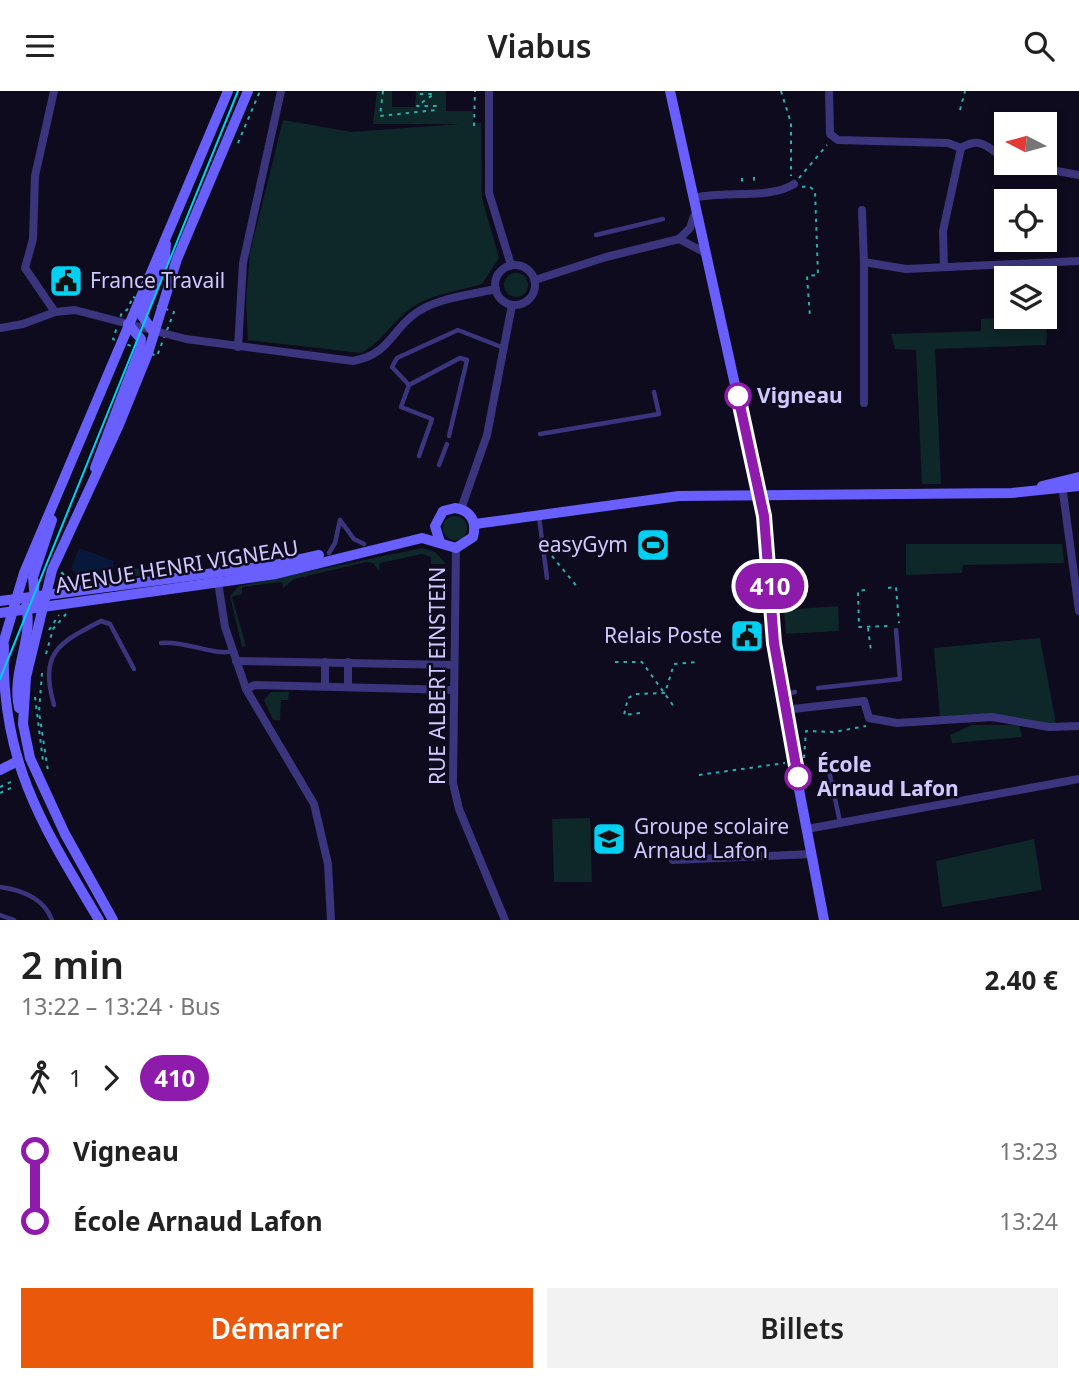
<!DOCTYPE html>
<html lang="fr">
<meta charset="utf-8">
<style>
:root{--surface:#fff;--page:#f2f2f2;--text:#222;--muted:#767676;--accent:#ea580c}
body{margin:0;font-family:"Noto Sans",sans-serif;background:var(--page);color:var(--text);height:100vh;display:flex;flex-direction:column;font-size:26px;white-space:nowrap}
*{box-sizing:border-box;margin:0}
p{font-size:23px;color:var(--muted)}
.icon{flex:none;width:38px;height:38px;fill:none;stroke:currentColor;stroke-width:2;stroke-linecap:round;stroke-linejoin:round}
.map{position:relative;height:829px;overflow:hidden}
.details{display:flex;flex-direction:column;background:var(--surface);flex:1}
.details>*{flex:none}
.badge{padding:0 14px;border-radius:23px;font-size:24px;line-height:46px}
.needle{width:46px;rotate:276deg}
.buttons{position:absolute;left:994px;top:21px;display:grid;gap:14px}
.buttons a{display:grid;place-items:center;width:63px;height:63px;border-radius:0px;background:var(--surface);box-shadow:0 4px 10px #0003;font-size:35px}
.map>.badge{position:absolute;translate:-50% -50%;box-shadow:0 0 0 4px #fff}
.legs{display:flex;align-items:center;gap:10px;height:77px;padding:0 21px;font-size:23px}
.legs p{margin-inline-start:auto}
.overview{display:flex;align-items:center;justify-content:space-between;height:119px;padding:0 21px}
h1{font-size:38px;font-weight:600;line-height:52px}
.primary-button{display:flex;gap:14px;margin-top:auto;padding:14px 21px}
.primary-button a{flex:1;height:80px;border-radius:0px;background:var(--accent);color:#fff;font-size:28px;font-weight:600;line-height:80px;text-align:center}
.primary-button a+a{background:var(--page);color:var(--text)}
ul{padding:0 21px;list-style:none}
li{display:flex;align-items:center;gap:24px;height:70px;font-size:26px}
li i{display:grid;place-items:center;width:10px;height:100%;margin:0 9px;background:currentColor}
li i::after{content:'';width:18px;height:18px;margin:-9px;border:5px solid;border-radius:50%;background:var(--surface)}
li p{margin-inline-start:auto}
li:first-child i{background:linear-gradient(#0000 50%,currentColor 0)}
li:last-child i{background:linear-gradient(currentColor 50%,#0000 0)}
header{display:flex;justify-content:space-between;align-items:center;height:91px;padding:0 21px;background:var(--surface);font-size:32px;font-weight:600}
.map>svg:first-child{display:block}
</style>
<header><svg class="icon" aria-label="menu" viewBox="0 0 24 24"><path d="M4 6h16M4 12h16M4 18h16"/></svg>Viabus<svg class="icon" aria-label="search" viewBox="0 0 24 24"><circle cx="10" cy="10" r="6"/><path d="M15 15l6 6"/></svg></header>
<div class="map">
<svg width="1079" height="829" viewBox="0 0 1079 829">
<rect width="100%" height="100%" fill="#0f0b1e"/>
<g fill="#0e2728">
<path d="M 377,0 L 392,0 L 392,16 L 415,16 L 416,0 L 446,0 L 446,20 L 473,20 L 473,32 L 481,32 L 482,107 L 499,167 L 482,193 C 456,201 426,203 405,222 C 388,236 381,252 361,262 L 248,249 L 246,210 L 250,162 L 283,29 L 352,41 L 459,33 L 373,33 Z"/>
<circle cx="516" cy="194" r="12"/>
<path d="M 1048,225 L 1046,254 L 935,258 L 941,393 L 922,393 L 916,259 L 895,258 L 891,243 L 981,240 L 981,228 Z"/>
<circle cx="455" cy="437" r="12"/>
<path d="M 906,453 L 1062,453 L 1064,472 L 963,474 L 962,482 L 906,484 Z"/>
<path d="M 422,457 L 435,461 L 446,473 L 431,473 L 431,466 L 422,463 L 380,472 L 379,480 L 373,472 L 366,471 L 294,488 L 283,497 L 282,491 L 242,496 L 242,503 L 232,506 L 246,555 L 242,556 L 230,505 L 239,495 Z"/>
<path d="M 172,474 L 167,481 L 122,487 L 122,479 Z"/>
<path d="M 838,515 L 839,540 L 786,543 L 784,519 Z"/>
<path d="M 1040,547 L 1056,633 L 940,626 L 934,557 Z"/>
<path d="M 271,601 L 289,601 L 288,609 L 281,609 L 280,629 L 273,629 L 264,609 Z"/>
<path d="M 972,634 L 1019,634 L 1022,646 L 952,652 L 950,644 Z"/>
<path d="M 590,727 L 592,791 L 554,791 L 552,728 Z"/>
<path d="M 1034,748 L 1042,799 L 942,816 L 936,770 Z"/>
</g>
<path fill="#08183a" d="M 79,457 L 114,470 L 112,483 C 98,485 82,490 71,478 Z"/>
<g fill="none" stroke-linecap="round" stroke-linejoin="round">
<g stroke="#2ab0ae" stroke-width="2" stroke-dasharray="3.5 5" stroke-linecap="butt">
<path d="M 383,0 L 380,25 L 436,19 L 436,15 L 417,15 L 434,3 L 415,3"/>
<path d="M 781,0 L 791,32 L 791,85"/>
<path d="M 960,19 L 965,0"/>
<path d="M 474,35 L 475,0"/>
<path d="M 238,52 L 260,0"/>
<path d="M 754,86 L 754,93"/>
<path d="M 742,87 L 742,93"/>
<path d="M 799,87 L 827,54"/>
<path d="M 802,96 L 809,95 L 815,100 L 818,184 L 807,185 L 810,226"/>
<path d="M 133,206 L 174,221 L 157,265 L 113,248 L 122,221 L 127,219 Z"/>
<path d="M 552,465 L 579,498"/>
<path d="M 62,481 L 67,492"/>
<path d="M 61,482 L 76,491"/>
<path d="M 888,497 L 896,496 L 899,532"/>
<path d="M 865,499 L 858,500 L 859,536 L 889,535"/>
<path d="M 868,537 L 871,560"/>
<path d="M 49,539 L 59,524"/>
<path d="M 46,563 L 53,538 L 66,523"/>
<path d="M 615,571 L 642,571 L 675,617"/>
<path d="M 42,582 L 39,621 L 48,680"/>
<path d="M 35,606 L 43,670"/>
<path d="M 640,622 L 624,624 L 628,607 L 636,603 L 665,602 L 674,573 L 696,571"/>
<path d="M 804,667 L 806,640 L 834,641 L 866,635"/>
<path d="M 699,684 L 785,672"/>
<path d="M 0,696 L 15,689"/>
<path d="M 0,702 L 15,695"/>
</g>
<g stroke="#3b357e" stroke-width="4.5">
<path d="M 596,144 L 663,128"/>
<path d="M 409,294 L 392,276 L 397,267 L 458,239 L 504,257"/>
<path d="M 540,343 L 659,323 L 654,301"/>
<path d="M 419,365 L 432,328 L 401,316 L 409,294 L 460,267 L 467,269 L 449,345"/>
<path d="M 439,374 L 447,353"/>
<path d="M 539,426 L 547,487"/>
<path d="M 329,462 L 335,452 L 340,429 L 354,448 L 364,453"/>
<path d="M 161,552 C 184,549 218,566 232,560"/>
<path d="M 818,597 L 900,588 L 896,539"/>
<path d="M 782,604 L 795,601"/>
<path d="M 54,614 C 39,561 59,552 101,530 L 110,533 L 134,578"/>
<path d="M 825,661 L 840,731"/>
<path d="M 0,796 C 22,799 44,807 52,829"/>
<path d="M 0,824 L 14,829"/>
</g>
<g stroke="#3b357e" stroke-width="8">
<path d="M 54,0 L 35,85 L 33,148 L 25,177 L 55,221"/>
<path d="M 489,0 L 489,102 L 511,174"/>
<path d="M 829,0 L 830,43 L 838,49 L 948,52 L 961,57"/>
<path d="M 1014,72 L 1079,84"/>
<path d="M 693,107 C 723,99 770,109 794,93"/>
<path d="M 862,119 L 864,171 L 906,178 L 1079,170"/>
<path d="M 679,148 L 702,160"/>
<path d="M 864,171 L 864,312"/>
<circle cx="515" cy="194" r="20"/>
<path d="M 944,176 L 943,140 L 961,57 C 982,44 989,58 1006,69"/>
<path d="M 535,189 L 606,166 L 679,148 L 690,137 L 694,125"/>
<path d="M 0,237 L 23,233 L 55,221 L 75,219 L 186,248 L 353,270 C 388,263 388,245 412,225 C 433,207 470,204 496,198"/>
<path d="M 238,256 L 243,172 L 281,0"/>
<path d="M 1062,394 L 1079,520"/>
<path d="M 461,418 L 487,344 L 512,214"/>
<path d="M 456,457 L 453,692 L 459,718 L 505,829"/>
<path d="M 218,491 L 225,536 L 246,598 L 314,713 L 328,773 L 331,829"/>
<path d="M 236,570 L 454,574"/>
<path d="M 325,595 L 325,571"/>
<path d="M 348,596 L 348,571"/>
<path d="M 246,598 L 255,594 L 454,599"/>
<path d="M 784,619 L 864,610 L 869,627 L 897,632 L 992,626 L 1049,636 L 1079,635"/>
<path d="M 807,738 L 1079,688"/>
<path d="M 673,769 L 812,763"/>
</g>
<g stroke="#695fff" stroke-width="10">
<path d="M 670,0 L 764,425 L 774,553 L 781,604 L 824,829"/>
<path d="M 153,240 L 142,225 L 165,166 L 166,153"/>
<path d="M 95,377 L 140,258 L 141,248 L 128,233"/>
<path d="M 1042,395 L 1079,386"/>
<path d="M 475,433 L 679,405 L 1012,402 L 1079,395"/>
<path d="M 0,510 L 275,474 L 319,464"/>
<path d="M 35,510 L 33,486 L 52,429"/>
<path d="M 0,522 L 276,483 L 422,447 L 456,457 L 473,446 C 477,431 471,419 455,417 L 443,420 L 435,435 L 440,451"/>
<path d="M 4,555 C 0,669 43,736 99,829"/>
<path d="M 0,563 L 24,482 L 228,0"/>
<path d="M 19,617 C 11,581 34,547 26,515"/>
<path d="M 0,679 L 18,670"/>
<path d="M 113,829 L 65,743 L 30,667 L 23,633 L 26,586 L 52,479 L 118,336 L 148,262 L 177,168 L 248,0"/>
</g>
<path stroke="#00d1f3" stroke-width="2" d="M 0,588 L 238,0"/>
</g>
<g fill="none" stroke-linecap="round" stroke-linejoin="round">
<defs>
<path id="line-1" d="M 738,305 L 764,425 L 774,552 L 798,686"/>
</defs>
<use href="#line-1" stroke="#fff" stroke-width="16"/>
<use href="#line-1" stroke="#8f1bac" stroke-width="10"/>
</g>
<defs>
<symbol id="civic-square" viewBox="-11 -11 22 22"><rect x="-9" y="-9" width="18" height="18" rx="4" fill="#00d1f3" stroke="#0f0b1e"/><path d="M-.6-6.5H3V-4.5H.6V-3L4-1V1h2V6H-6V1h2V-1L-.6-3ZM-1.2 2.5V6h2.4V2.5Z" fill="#111"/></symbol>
<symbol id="stadium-square" viewBox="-11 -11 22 22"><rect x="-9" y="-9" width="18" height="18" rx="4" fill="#00d1f3" stroke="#0f0b1e"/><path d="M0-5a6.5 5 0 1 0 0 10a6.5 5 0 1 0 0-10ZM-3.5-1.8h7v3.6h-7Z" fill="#111"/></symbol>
<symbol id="school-square" viewBox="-11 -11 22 22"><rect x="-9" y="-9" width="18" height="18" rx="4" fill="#00d1f3" stroke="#0f0b1e"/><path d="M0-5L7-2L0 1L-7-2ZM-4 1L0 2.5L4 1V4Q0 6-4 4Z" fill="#111"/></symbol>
</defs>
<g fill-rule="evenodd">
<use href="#civic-square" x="47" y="171" width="38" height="38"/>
<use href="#stadium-square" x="634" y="435" width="38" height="38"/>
<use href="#civic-square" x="728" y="526" width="38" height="38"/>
<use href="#school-square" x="590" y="729" width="38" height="38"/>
</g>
<g fill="#fff" stroke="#8f1bac" stroke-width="3.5">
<circle cx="738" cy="305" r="12"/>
<circle cx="798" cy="686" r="12"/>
</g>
<g text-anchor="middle" stroke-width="5" stroke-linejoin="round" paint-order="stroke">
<g font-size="21" fill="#d0c8ff" stroke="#0f0b1e" text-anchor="start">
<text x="90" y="197">France Travail</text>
<text x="628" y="461" text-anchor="end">easyGym</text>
<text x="722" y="552" text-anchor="end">Relais Poste</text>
<text x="634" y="743">Groupe scolaire<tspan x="634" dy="24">Arnaud Lafon</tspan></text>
</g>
<g font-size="21" font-weight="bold" fill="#d0c8ff" stroke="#0f0b1e" text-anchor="start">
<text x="757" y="312">Vigneau</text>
<text x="817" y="681">École<tspan x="817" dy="24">Arnaud Lafon</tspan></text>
</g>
<g font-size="21" fill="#d0c8ff" stroke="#0f0b1e">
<text transform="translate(177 476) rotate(-9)" y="7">AVENUE HENRI VIGNEAU</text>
<text transform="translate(438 585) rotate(-90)" y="7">RUE ALBERT EINSTEIN</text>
</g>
</g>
</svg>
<div class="buttons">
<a><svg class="needle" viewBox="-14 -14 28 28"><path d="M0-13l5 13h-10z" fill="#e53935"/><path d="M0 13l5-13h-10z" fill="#767676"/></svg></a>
<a><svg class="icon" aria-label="locate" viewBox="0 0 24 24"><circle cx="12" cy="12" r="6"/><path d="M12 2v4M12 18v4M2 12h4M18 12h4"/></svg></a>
<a><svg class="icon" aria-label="layers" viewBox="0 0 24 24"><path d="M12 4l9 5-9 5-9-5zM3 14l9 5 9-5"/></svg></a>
</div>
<b class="badge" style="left:770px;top:495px;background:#8f1bac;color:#fff">410</b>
</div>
<section class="details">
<div class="overview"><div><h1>2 min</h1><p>13:22 – 13:24 · Bus</p></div><b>2.40 €</b></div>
<div class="legs"><svg class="icon" aria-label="walk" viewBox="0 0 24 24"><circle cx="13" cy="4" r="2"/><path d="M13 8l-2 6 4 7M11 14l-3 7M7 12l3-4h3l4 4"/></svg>1<svg class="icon" aria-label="forward" viewBox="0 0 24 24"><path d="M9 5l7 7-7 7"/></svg><b class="badge" style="background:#8f1bac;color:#fff">410</b></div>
<ul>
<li><i style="color:#8f1bac"></i><b>Vigneau</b><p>13:23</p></li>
<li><i style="color:#8f1bac"></i><b>École Arnaud Lafon</b><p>13:24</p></li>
</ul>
<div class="primary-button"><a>Démarrer</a><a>Billets</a></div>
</section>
